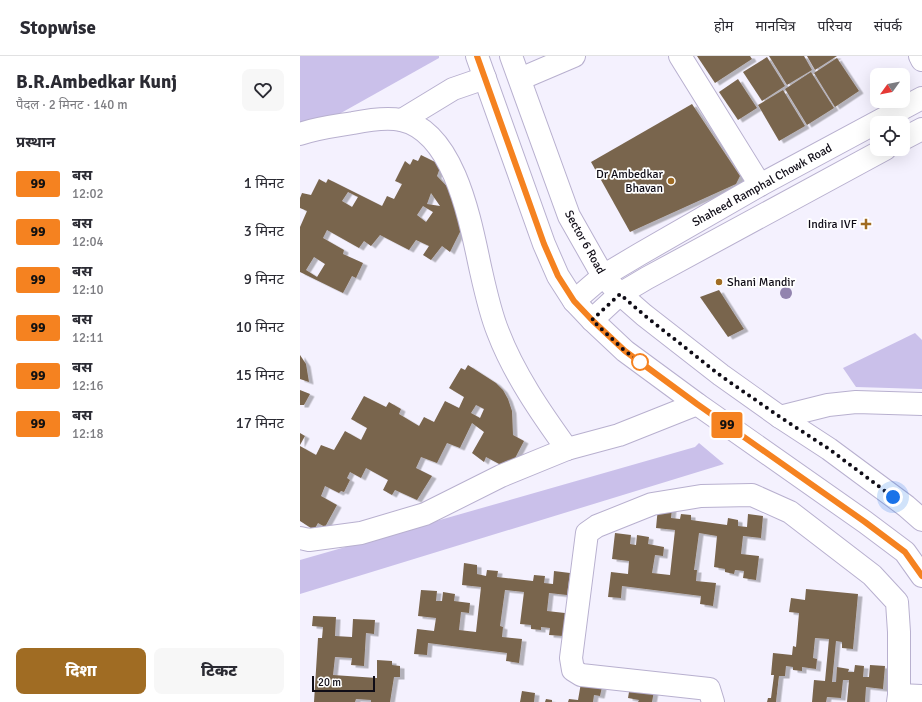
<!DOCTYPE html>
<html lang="hi">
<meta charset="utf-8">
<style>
:root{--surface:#fff;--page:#f7f7f7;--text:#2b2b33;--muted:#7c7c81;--line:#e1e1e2;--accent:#a06c23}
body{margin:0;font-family:Signika,"Noto Sans Devanagari",sans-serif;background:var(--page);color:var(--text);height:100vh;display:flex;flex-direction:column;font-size:15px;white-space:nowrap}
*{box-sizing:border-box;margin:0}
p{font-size:13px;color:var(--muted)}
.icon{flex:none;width:22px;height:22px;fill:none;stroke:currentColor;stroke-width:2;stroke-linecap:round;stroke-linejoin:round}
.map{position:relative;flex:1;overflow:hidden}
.drawer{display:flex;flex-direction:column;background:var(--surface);width:300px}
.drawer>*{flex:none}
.badge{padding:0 8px;border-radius:3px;font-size:14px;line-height:26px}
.needle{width:26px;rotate:237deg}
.fabs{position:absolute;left:570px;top:12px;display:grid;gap:8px}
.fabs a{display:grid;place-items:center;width:40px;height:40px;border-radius:8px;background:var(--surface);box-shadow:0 4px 16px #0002;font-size:20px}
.scale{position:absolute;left:12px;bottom:10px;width:63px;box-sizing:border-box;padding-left:4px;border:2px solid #0f0c16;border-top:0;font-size:11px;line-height:14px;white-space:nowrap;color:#0f0c16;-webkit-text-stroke:3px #fff;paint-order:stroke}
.you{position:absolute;width:20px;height:20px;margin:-10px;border:3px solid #fff;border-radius:50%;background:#1a73e8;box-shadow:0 0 0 6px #1a73e833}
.map>.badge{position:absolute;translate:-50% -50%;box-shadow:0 0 0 2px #fff}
h2{padding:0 16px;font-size:15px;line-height:36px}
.round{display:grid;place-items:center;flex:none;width:42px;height:42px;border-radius:8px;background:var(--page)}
.head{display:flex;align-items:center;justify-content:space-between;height:68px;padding:0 16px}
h1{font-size:19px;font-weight:800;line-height:30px}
.button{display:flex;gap:8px;margin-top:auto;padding:8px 16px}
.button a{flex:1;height:46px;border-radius:8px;background:var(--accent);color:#fff;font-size:16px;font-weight:800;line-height:46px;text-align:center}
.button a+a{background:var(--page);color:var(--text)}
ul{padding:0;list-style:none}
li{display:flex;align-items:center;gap:12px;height:48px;padding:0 16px}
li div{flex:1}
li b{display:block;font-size:15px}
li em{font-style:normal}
li .badge{min-width:44px;font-weight:700;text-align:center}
header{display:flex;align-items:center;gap:24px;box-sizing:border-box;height:56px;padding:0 20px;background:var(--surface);border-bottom:1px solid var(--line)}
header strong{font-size:19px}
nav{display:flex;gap:22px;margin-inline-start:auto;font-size:14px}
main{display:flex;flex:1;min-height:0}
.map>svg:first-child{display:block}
</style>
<header>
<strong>Stopwise</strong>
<nav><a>होम</a><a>मानचित्र</a><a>परिचय</a><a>संपर्क</a></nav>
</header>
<main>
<section class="drawer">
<div class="head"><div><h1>B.R.Ambedkar Kunj</h1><p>पैदल · 2 मिनट · 140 m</p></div><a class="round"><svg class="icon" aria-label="heart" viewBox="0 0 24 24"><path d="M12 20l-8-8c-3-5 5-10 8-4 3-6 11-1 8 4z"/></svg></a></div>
<h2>प्रस्थान</h2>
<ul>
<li><span class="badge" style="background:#f58220;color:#111">99</span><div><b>बस</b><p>12:02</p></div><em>1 मिनट</em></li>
<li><span class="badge" style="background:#f58220;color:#111">99</span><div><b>बस</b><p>12:04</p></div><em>3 मिनट</em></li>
<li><span class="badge" style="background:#f58220;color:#111">99</span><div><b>बस</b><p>12:10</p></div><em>9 मिनट</em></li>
<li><span class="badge" style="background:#f58220;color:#111">99</span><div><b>बस</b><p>12:11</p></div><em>10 मिनट</em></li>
<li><span class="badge" style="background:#f58220;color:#111">99</span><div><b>बस</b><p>12:16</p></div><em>15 मिनट</em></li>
<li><span class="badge" style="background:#f58220;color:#111">99</span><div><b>बस</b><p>12:18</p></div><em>17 मिनट</em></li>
</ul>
<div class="button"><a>दिशा</a><a>टिकट</a></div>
</section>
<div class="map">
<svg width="622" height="646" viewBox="0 0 622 646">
<defs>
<filter id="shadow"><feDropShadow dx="4.5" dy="2.5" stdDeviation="0" flood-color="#0004"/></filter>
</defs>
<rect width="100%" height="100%" fill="#f4f1fe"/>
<g fill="#cac0ea">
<path d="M 0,0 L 139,0 L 139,2 L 0,80 Z"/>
<path d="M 615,277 L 622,284 L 622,333 L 556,331 L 543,312 Z"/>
<path d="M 399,387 L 424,408 L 0,538 L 0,504 L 395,391 Z"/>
</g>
<g fill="#79654d" fill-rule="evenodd" filter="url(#shadow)">
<path d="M 397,0 L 450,0 L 452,3 L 415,27 Z"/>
<path d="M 469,0 L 504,0 L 512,14 L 487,29 Z"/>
<path d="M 507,0 L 537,0 L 515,14 Z"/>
<path d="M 467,1 L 485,30 L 462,45 L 443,16 Z"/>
<path d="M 537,2 L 559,35 L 535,51 L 514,17 Z"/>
<path d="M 511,16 L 534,52 L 507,69 L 485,33 Z"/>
<path d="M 438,23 L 457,52 L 438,64 L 419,36 Z"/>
<path d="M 483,34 L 505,70 L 479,85 L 458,49 Z"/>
<path d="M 392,48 L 440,120 L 436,128 L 330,176 L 291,106 Z"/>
<path d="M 121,99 L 141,109 L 137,120 L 160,144 L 162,172 L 150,196 L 142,190 L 131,204 L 123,199 L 129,190 L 116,184 L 109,194 L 80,179 L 71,190 L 64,185 L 59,192 L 27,174 L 23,182 L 44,194 L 43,198 L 63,207 L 56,222 L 52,220 L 43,237 L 0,216 L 0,171 L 7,155 L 0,152 L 0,142 L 2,137 L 11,139 L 19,123 L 26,127 L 28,123 L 82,150 L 87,140 L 94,143 L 102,128 L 95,125 L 105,105 L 110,109 L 113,103 L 118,105 ZM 48,136 L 58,141 L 52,151 L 42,145 ZM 131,137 L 140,150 L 127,148 ZM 123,150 L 133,156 L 126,166 L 117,159 ZM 14,201 L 25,208 L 17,221 L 6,214 Z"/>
<path d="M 419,234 L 444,273 L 428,281 L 400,241 Z"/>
<path d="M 0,299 L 6,308 L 9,326 L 0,323 Z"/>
<path d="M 168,309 L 196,327 L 203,334 L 208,343 L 212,355 L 213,379 L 224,385 L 212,408 L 206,405 L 203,410 L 186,401 L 184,406 L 172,397 L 184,376 L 172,367 L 160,392 L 147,387 L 137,407 L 121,401 L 116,412 L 132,420 L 117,444 L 95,434 L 92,439 L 83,434 L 88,424 L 66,412 L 61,422 L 50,416 L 47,422 L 50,424 L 44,436 L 41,435 L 39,437 L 25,430 L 21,440 L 37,449 L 25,471 L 18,467 L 14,474 L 0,465 L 0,390 L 16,399 L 21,389 L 34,394 L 45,375 L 61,384 L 67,372 L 51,363 L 64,340 L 86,351 L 89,346 L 101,353 L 99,358 L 119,370 L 124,361 L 134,366 L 145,345 L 159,352 L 164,341 L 149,332 L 161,312 L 165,314 ZM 176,349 L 184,353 L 180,362 L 171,357 Z"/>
<path d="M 0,334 L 10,338 L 4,349 L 0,349 Z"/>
<path d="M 0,377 L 5,380 L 0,389 Z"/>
<path d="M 358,451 L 372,452 L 371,462 L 380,463 L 381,458 L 391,459 L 391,464 L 427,469 L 428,462 L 438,464 L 438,470 L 447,471 L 448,458 L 463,460 L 461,482 L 443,480 L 441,498 L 459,500 L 456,524 L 443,522 L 444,515 L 435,514 L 434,518 L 425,516 L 425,513 L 414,511 L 417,480 L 399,477 L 394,514 L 397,514 L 396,525 L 416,527 L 413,550 L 400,548 L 401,540 L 322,530 L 321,542 L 308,541 L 311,516 L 328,518 L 329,505 L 312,503 L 315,477 L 331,479 L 330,488 L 336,489 L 337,479 L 349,481 L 348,488 L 364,491 L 363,500 L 355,499 L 352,517 L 370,519 L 375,474 L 356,472 Z"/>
<path d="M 164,507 L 177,509 L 177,518 L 186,520 L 187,514 L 198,515 L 197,521 L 233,525 L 234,519 L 245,520 L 244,527 L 253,528 L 254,515 L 270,517 L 267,539 L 249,537 L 247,555 L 265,557 L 263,580 L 249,579 L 250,572 L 241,571 L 241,574 L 231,573 L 231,569 L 220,568 L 224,536 L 205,534 L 200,570 L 203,571 L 202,581 L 222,583 L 219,607 L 206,605 L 207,597 L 128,587 L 127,599 L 114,598 L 117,573 L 134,575 L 136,562 L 118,560 L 121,534 L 137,535 L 136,545 L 142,545 L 143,536 L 155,538 L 154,545 L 170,547 L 169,557 L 161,556 L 159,574 L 176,576 L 181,531 L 162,529 Z"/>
<path d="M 506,533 L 558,538 L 553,593 L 542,592 L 542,586 L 536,585 L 532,626 L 536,626 L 537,611 L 549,613 L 548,616 L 554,616 L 555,609 L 564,610 L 563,621 L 569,621 L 570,609 L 585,610 L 583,633 L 566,631 L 565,646 L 547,646 L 549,624 L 543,624 L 541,642 L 527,641 L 526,646 L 512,646 L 514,624 L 525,625 L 529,583 L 515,582 L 513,602 L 517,603 L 516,613 L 502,611 L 502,615 L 493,614 L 493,611 L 486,610 L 485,620 L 479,620 L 476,646 L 467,646 L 468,642 L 471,642 L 474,619 L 471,619 L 473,597 L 492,599 L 493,590 L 496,591 L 499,557 L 489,556 L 491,542 L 505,544 Z"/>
<path d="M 13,560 L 36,561 L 35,580 L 52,581 L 53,563 L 75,564 L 74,578 L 66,577 L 64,610 L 51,609 L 52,602 L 35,601 L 33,619 L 77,622 L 77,604 L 92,605 L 92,609 L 100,610 L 100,621 L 94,621 L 90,646 L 71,646 L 71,644 L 56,643 L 55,646 L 14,646 L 18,582 L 22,582 L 23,571 L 12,570 Z"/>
<path d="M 281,627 L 302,631 L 300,640 L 294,639 L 293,646 L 268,646 L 269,643 L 278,644 Z"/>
<path d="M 330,630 L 354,635 L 352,646 L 338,646 L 339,644 L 328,642 Z"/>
<path d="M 222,635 L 235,637 L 234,646 L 220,646 Z"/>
<path d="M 246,643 L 252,644 L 252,646 L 245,646 Z"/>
</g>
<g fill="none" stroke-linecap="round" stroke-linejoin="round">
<defs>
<g id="minor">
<path d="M 177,0 L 244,188 L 258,220 L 274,245 L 292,264 L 325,295 L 397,348 L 565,466 L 605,496 L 622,520"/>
<path d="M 211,0 L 269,160 L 303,220 L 320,238 L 344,259 L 421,319 L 480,361 L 529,393 L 606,450 L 622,464"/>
<path d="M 380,0 L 460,129"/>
<path d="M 620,0 L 622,4"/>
<path d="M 220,23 L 274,0"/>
<path d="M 102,64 L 153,33 L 185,22"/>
<path d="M 0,78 C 17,72 35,70 53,67 C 68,64 86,61 101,64 C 156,76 171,170 181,215 C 185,233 191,259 198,276 C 214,318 241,357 267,393"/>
<path d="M 603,83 L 622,73"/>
<path d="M 274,245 L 303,220 L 340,198 L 460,129 L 622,42"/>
<path d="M 292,264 L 320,238 L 347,222 L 585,93"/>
<path d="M 480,361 L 528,349 L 556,346 L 622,348"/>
<path d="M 0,482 L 9,484 L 61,477 L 125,458 L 201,420 L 267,393 L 319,379 L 397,348"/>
<path d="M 413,646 L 409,633 L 281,619 L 273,614 L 271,602 L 287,477 L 297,470 L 352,448 L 401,440 L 452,439 L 490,456 L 572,519 L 597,546 L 599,576 L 599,639"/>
<path d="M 598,646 L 599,639 L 622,640"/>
</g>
</defs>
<use href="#minor" stroke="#b8b0cf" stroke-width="24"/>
<use href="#minor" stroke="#fff" stroke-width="22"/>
</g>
<circle fill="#9284af" cx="486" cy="237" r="6"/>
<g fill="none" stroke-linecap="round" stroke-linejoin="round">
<defs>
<path id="line" d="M 177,0 L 244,188 L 258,220 L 274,245 L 292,264 L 325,295 L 397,348 L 565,466 L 605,496 L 622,520"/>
</defs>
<use href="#line" stroke="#fff" stroke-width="9"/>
<use href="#line" stroke="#f58220" stroke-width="6"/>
<path stroke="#0f0c16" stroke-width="4" stroke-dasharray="0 7.2" d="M 340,306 L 325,295 L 292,264 L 320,238 L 344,259 L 421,320 L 480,361 L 529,393 L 593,441"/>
</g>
<g fill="#a06c23" stroke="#fff" stroke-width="1.5">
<circle cx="371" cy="125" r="4"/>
<path d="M564 162h4v4h4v4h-4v4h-4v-4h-4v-4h4z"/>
<circle cx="419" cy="226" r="4"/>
</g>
<circle fill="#fff" stroke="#f58220" stroke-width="2" cx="340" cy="306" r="8"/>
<g text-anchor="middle" stroke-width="3.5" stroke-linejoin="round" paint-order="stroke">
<g font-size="12" fill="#0f0c16" stroke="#fff" text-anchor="end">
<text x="363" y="122">Dr Ambedkar<tspan x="363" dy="14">Bhavan</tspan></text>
<text x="557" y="172">Indira IVF</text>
<text x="427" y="230" text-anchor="start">Shani Mandir</text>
</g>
<g font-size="12" fill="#0f0c16" stroke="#fff">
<text transform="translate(462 129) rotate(-29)" y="4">Shaheed Ramphal Chowk Road</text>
<text transform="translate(285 186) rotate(61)" y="4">Sector 6 Road</text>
</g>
</g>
</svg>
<div class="fabs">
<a><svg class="needle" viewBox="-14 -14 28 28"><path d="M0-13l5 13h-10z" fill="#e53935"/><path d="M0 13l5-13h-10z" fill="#7c7c81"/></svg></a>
<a><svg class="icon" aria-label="locate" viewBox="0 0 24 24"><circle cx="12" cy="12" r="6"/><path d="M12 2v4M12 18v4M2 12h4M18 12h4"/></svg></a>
</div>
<div class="scale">20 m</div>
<div class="you" style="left:593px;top:441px"></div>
<b class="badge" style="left:427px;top:369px;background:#f58220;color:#111">99</b>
</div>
</main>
